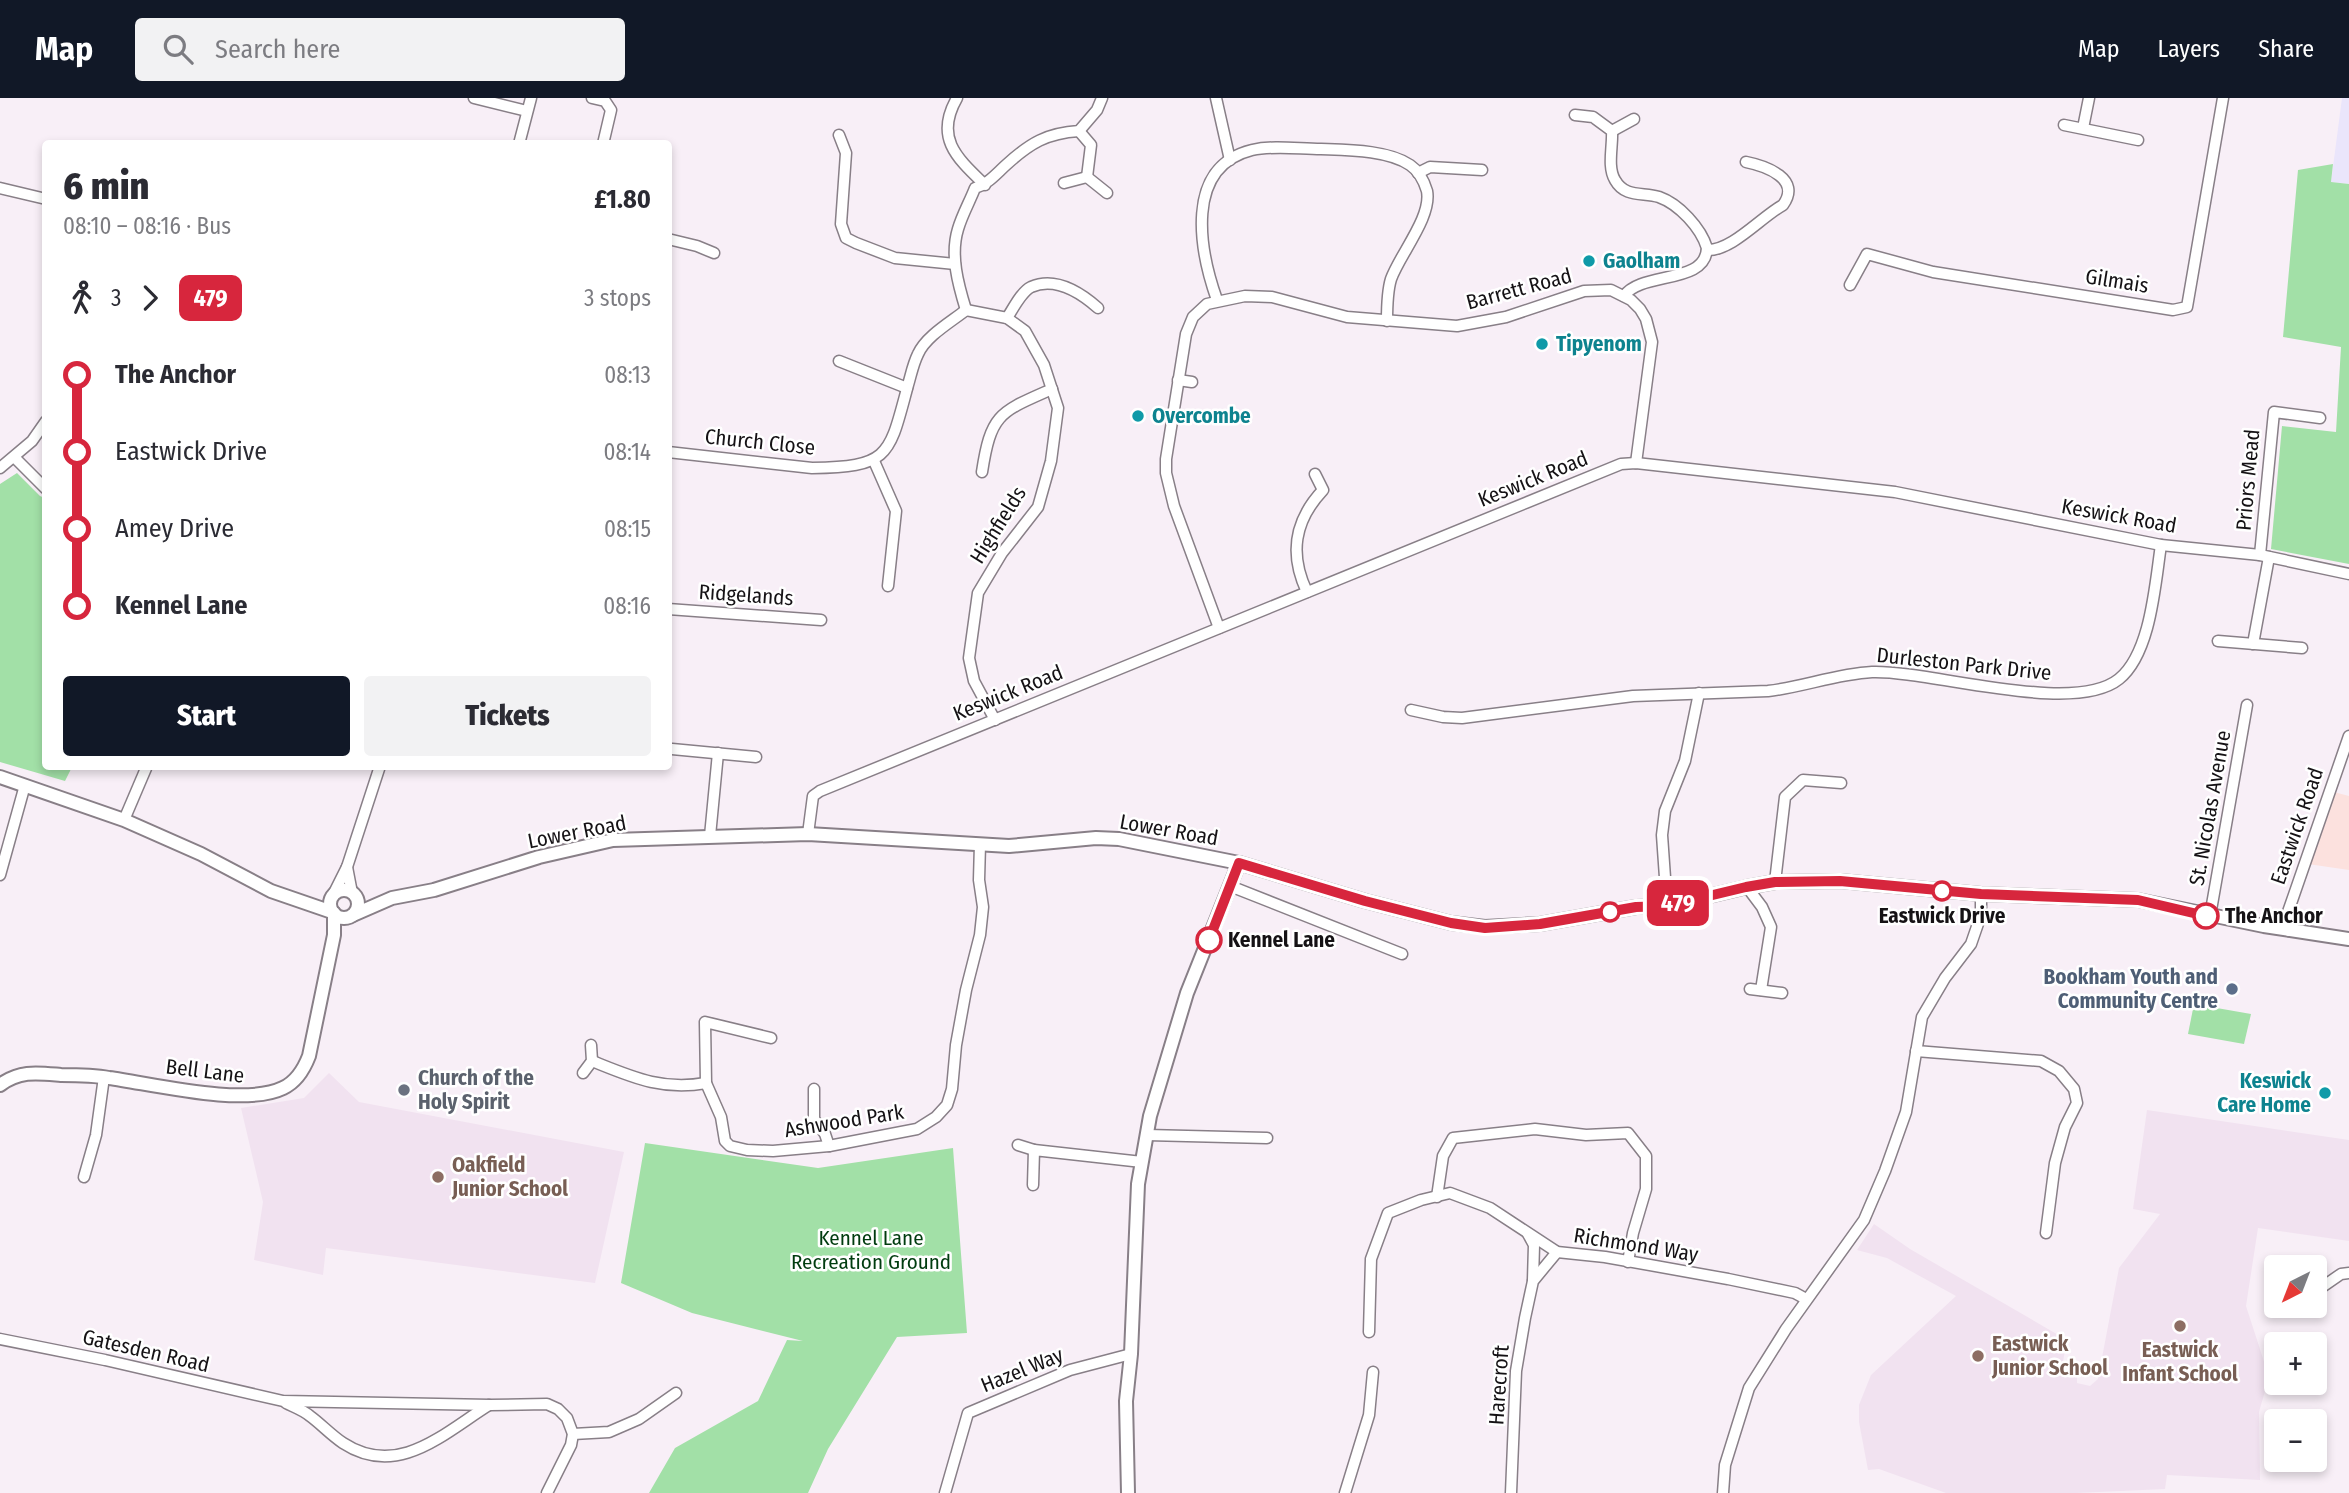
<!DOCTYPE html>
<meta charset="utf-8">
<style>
:root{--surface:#fff;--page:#f2f2f3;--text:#2b2b33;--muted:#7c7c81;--accent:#111827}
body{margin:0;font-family:"Fira Sans Condensed",sans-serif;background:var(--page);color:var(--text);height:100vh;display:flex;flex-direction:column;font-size:26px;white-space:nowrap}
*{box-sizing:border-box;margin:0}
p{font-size:23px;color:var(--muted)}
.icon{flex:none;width:38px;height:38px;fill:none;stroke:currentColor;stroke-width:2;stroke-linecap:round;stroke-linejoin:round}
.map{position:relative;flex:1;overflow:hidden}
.panel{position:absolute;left:42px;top:42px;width:630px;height:630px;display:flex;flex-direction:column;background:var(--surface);border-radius:7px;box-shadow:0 4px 10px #0003}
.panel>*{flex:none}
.badge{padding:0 14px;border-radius:10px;font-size:24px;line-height:46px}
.needle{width:46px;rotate:222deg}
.tools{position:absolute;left:2264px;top:1157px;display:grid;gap:14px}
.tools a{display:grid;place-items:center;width:63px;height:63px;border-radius:7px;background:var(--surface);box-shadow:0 4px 10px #0003;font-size:35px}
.map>.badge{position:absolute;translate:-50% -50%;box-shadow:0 0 0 4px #fff}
.legs{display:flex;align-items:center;gap:10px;height:77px;padding:0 21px;font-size:23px}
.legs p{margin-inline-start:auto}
.headline{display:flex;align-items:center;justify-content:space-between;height:119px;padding:0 21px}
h1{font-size:38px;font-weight:800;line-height:52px}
.primary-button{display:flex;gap:14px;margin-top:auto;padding:14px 21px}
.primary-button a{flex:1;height:80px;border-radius:7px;background:var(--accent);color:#fff;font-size:28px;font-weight:800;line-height:80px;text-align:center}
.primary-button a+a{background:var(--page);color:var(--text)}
ul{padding:0 21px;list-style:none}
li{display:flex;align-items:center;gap:24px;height:77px;font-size:26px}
li i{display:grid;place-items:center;width:10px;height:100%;margin:0 9px;background:currentColor}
li i::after{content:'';width:18px;height:18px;margin:-9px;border:5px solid;border-radius:50%;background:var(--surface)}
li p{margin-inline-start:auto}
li:first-child i{background:linear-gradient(#0000 50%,currentColor 0)}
li:last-child i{background:linear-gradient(currentColor 50%,#0000 0)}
header{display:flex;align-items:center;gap:42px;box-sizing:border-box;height:98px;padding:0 35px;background:var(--accent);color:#fff}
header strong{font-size:33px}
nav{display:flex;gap:38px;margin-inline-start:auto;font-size:24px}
.search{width:490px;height:63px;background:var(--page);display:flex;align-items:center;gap:18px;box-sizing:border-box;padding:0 24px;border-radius:7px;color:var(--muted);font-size:26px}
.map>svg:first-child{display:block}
</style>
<header>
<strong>Map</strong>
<div class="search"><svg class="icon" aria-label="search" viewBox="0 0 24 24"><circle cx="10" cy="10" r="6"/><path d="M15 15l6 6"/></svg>Search here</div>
<nav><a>Map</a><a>Layers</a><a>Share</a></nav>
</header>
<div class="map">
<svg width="2349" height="1395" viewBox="0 0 2349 1395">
<rect width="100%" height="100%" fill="#f8eff7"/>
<path fill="#eae5fb" d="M 2342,0 L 2349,0 L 2349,86 L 2331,84 Z"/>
<path fill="#fce1de" d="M 2330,693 L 2349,698 L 2349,772 L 2308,766 Z"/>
<g fill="#f1e2f0">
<path d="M 329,975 L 359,1004 L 624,1054 L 595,1185 L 326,1150 L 323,1177 L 254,1162 L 263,1104 L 241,1010 L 304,1000 Z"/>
<path d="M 2147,1012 L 2349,1042 L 2349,1143 L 2258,1130 L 2246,1208 L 2269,1279 L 2259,1314 L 2260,1382 L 2167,1377 L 2165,1391 L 2076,1395 L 1946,1395 L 1879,1371 L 1868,1372 L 1859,1324 L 1859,1307 L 1871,1277 L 1956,1198 L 1887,1160 L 1857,1152 L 1874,1126 L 1910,1151 L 2067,1242 L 2061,1274 L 2077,1277 L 2077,1285 L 2090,1288 L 2098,1281 L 2119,1170 L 2160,1116 L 2133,1111 Z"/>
</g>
<g fill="#a2e0a7">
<path d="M 2333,66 L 2331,84 L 2349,86 L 2349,466 L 2271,451 L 2282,328 L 2336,334 L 2341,249 L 2283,239 L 2298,72 Z"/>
<path d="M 17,375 L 40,398 L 45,400 L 46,668 L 72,669 L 65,683 L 0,664 L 0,386 Z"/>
<path d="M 2194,906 L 2251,916 L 2244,946 L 2188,936 Z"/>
<path d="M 645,1045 L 818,1070 L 953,1050 L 967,1235 L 897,1239 L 828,1351 L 808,1395 L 649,1395 L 675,1350 L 758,1303 L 787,1242 L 803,1243 L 692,1215 L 621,1185 Z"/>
</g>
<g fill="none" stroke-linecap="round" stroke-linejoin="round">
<defs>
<g id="minor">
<path d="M 474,0 L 527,13"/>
<path d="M 592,0 L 605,3 L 611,12 L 603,46"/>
<path d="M 957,0 C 934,40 957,60 985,87"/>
<path d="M 1216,0 L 1230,62"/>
<path d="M 1575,17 L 1593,19 L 1612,33 C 1613,48 1607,69 1615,82 C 1625,100 1643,94 1659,99 C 1679,106 1701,130 1707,150 C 1706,187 1641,173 1624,198"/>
<path d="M 2064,27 L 2138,42"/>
<path d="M 2083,30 L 2089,0"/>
<path d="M 1079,33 L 1091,47 L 1087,79"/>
<path d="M 1612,33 L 1634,21"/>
<path d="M 839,37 L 846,55 L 841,126 L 846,140 L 856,145 L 895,160 L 955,166"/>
<path d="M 519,46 L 531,0"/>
<path d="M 1418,75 L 1430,69 L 1482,72"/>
<path d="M 1087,79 L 1107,95"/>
<path d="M 1064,85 L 1087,79"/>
<path d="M 0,90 L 46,101"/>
<path d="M 668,141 L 697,148 L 714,155"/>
<path d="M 1707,152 C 1732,153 1761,119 1783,107 C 1802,81 1766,68 1746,64"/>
<path d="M 1850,187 L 1867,156 L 1933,174 L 2173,212 L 2187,209 L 2223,0"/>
<path d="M 1217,202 C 1200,154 1183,69 1252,52 C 1274,47 1299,51 1321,51 C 1347,52 1388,52 1410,67 C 1419,73 1424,83 1427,93 C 1432,119 1400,156 1391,181 C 1387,194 1387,209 1387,223"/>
<path d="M 966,212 L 1007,220 L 1025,233 L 1044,267 L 1058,310 L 1051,363 L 1038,409 L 1002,455 L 978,495 L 969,560 L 974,583 L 995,622"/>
<path d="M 966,212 C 958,186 950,157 958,131 C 962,117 970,103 975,90 C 988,86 996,76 1006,67 C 1030,45 1047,35 1079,33 L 1097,12 L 1102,0"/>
<path d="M 1007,220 C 1013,211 1021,194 1031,189 C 1056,178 1081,195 1098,210"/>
<path d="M 839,263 L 907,290"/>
<path d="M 1178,282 L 1192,284"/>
<path d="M 668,354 L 812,370 C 891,369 889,357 908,287 C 911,277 913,266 918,256 C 926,238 951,224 966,212"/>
<path d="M 15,360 L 46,391"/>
<path d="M 874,363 L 896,413 L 888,488"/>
<path d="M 0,370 L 32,343 L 46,323"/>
<path d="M 982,374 C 991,315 1000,314 1052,291"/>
<path d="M 2260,457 L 2274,314 L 2320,320"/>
<path d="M 1307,494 C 1289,456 1294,423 1323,392 L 1315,376"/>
<path d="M 668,511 L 821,522"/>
<path d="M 1219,530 L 1174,408 L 1166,375 L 1166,361 L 1186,236 L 1193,219 L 1207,206 L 1245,198 L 1272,199 L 1347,219 L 1457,228 L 1506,219 L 1584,193 L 1611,192 L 1631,202 L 1640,211 L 1646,221 L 1652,244 L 1636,365"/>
<path d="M 2218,543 L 2302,550"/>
<path d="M 2253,546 L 2269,459"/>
<path d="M 1411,612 L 1443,619 L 1462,620 L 1633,598 L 1768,593 C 1803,589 1836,576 1872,574 C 1930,572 2073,618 2119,581 C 2151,555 2155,486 2161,447"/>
<path d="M 672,651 L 756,659"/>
<path d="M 124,722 L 147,668"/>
<path d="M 808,736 L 813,698 L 820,693 L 1621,366 L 1636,365 L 1895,394 L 2161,447 L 2260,457 L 2349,476"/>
<path d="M 710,738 L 718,655"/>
<path d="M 347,769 L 352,795"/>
<path d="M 0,777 L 25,687"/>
<path d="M 1775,784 L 1785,699 L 1803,682 L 1841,685"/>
<path d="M 1230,788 L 1402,856"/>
<path d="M 1747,789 L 1762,809 L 1771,829 L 1761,892"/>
<path d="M 333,797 L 347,769 L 380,668"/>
<path d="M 1667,808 L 1662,737 L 1665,713 L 1685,663 L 1699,595"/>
<path d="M 2210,818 L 2247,607"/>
<path d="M 2289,833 L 2288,814 L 2349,638"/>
<path d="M 1750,891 L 1782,895"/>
<path d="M 771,940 L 705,924 L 706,985 L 721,1019 L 725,1043 L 730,1048 L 747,1052 L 773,1053 L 829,1048 L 917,1031 L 936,1019 L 947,1007 L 952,991 L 956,947 L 966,892 L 980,837 L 983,809 L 979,782 L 980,746"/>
<path d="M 1916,953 L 2041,963 L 2059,973 L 2074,991 L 2077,1005 L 2065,1029 L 2055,1065 L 2046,1135"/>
<path d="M 592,963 C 632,979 662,993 706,985"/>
<path d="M 583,975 L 592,963 L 591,947"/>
<path d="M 814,991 L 814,1021 L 825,1036 L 829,1048"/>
<path d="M 1147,1037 L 1267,1040"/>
<path d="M 1018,1047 L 1034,1052"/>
<path d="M 84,1079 L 96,1037 L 104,979"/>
<path d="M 1033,1087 L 1034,1052 L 1142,1064"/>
<path d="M 1437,1099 L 1443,1058 L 1453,1040 L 1535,1031 L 1586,1037 L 1628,1035 L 1646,1058 L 1646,1091 L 1633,1135 L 1628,1164"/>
<path d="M 1528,1136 L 1534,1147 L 1533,1182"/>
<path d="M 2315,1194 L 2341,1176 L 2349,1175"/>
<path d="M 1369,1234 L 1371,1161 L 1388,1115 L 1421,1102 L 1450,1095 L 1490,1110 L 1557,1154 L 1605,1159 L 1728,1181 L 1795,1195 L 1806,1201"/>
<path d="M 0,1241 L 105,1262 L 283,1303 L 490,1307 L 547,1306 L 558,1311 L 567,1320 L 573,1336 L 571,1347 L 547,1395"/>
<path d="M 286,1305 C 294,1309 303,1312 310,1318 C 321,1326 331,1337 343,1345 C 398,1381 444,1335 489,1307"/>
<path d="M 573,1336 L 609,1334 L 639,1321 L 676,1295"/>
<path d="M 945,1395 L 968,1315 L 1070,1272 L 1131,1256"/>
<path d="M 1345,1395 L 1369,1317 L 1373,1274"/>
<path d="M 1511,1395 L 1516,1273 L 1525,1220 L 1533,1183 L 1557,1154"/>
<path d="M 1723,1395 L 1725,1367 L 1749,1290 L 1786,1231 L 1864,1122 L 1885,1073 L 1906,1014 L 1922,919 L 1945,880 L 1971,846 L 1981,817 L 1981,796"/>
</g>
<g id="tertiary">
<path d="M 0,679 L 124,722 L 201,756 L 271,793 L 332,814"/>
<circle cx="344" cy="806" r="14"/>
<path d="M 353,817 L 392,800 L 434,792 L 539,759 L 613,742 L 808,736 L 1009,748 L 1096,740 L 1119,741 L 1239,765 L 1365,803 L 1451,825 L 1485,829 L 1540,826 L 1636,809 L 1667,808 L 1747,789 L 1775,784 L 1840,783 L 1981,796 L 2138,802 L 2264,828 L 2349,841"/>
<path d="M 0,987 C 20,972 38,975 61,977 C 77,977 93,977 109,980 C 153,986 244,1009 283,990 C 296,984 304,971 309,958 L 334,837 L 334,815"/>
<path d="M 1128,1395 L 1126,1303 L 1131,1256 L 1138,1086 L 1150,1018 L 1187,895 L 1239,765"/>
</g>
</defs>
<use href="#minor" stroke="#887f87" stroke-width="13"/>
<use href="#tertiary" stroke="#887f87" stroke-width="16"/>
<use href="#minor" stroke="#fff" stroke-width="10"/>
<use href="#tertiary" stroke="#fff" stroke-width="12"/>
</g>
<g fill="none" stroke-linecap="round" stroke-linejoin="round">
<defs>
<path id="line-1" d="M 1209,842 L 1239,765 L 1365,803 L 1451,825 L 1485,830 L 1540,826 L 1636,809 L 1667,808 L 1746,789 L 1775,784 L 1840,783 L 1981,796 L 2138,802 L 2206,818"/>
</defs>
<use href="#line-1" stroke="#fff" stroke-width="16"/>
<use href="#line-1" stroke="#d7263d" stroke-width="10"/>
</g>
<g fill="#0f9aa8" stroke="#fff" stroke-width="2.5">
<circle cx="1589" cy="163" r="7"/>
<circle cx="1542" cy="246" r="7"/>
<circle cx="1138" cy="318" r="7"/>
<circle cx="2325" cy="995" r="7"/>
</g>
<g fill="#fff" stroke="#d7263d" stroke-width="3.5">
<circle cx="1942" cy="793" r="9"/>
<circle cx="1610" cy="814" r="9"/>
<circle cx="2206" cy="818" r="12"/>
<circle cx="1209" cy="842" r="12"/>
</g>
<circle fill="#5c6f8a" stroke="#fff" stroke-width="2.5" cx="2232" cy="891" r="7"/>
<circle fill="#6b7280" stroke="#fff" stroke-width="2.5" cx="404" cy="992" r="7"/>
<g fill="#8d6e63" stroke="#fff" stroke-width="2.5">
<circle cx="438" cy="1079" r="7"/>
<circle cx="2180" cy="1228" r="7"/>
<circle cx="1978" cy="1258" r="7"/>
</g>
<g text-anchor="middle" stroke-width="5" stroke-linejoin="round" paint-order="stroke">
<g font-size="21" font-weight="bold" fill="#0d838f" stroke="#fff" text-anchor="start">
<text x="1603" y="170">Gaolham</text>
<text x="1556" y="253">Tipyenom</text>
<text x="1152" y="325">Overcombe</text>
<text x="2311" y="990" text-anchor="end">Keswick<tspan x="2311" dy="24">Care Home</tspan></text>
</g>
<g font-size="21" fill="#151215" stroke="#fff">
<text transform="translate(2117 183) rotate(9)" y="7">Gilmais</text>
<text transform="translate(1519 191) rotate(-15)" y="7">Barrett Road</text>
<text transform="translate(760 344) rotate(6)" y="7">Church Close</text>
<text transform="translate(1533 381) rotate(-22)" y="7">Keswick Road</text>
<text transform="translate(2248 382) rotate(-85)" y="7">Priors Mead</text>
<text transform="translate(2119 418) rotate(10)" y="7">Keswick Road</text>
<text transform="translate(998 427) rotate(-58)" y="7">Highfields</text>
<text transform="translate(746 497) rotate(4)" y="7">Ridgelands</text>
<text transform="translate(1964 566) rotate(6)" y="7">Durleston Park Drive</text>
<text transform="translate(1008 595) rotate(-22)" y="7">Keswick Road</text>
<text transform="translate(2210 710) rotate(-80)" y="7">St. Nicolas Avenue</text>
<text transform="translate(2297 728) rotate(-71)" y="7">Eastwick Road</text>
<text transform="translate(1169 732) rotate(10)" y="7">Lower Road</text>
<text transform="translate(577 734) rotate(-11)" y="7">Lower Road</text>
<text transform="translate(205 973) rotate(7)" y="7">Bell Lane</text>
<text transform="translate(844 1023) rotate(-9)" y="7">Ashwood Park</text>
<text transform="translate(1636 1147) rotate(9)" y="7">Richmond Way</text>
<text transform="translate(146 1253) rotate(13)" y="7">Gatesden Road</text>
<text transform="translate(1022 1272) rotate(-22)" y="7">Hazel Way</text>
<text transform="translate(1499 1287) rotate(-86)" y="7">Harecroft</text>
</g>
<g font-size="21" font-weight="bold" fill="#151215" stroke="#fff" text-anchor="start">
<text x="1942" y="825" text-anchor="middle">Eastwick Drive</text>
<text x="2225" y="825">The Anchor</text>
<text x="1228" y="849">Kennel Lane</text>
</g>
<g font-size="21" font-weight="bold" fill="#4e5e75" stroke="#fff" text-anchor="end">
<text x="2218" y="886">Bookham Youth and<tspan x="2218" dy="24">Community Centre</tspan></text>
</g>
<g font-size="21" font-weight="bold" fill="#5b616d" stroke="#fff" text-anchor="start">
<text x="418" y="987">Church of the<tspan x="418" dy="24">Holy Spirit</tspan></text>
</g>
<g font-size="21" font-weight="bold" fill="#785e54" stroke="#fff" text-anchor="start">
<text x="452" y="1074">Oakfield<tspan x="452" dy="24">Junior School</tspan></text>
<text x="1992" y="1253">Eastwick<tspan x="1992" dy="24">Junior School</tspan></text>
<text x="2180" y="1259" text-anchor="middle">Eastwick<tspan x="2180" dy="24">Infant School</tspan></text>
</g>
<g font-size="21" fill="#003c0f" stroke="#fff">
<text x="871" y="1147">Kennel Lane<tspan x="871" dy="24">Recreation Ground</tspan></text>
</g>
</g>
</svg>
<div class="tools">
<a><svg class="needle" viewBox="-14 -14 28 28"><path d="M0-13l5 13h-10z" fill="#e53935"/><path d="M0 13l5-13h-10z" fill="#7c7c81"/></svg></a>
<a>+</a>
<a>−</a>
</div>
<b class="badge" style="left:1678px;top:805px;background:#d7263d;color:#fff">479</b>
<section class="panel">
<div class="headline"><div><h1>6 min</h1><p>08:10 – 08:16 · Bus</p></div><b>£1.80</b></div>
<div class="legs"><svg class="icon" aria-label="walk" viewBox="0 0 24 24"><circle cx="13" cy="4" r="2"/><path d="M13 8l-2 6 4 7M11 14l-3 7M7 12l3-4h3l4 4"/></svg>3<svg class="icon" aria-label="forward" viewBox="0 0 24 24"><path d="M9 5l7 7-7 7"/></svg><b class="badge" style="background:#d7263d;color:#fff">479</b><p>3 stops</p></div>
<ul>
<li><i style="color:#d7263d"></i><b>The Anchor</b><p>08:13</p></li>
<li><i style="color:#d7263d"></i><span>Eastwick Drive</span><p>08:14</p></li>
<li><i style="color:#d7263d"></i><span>Amey Drive</span><p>08:15</p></li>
<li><i style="color:#d7263d"></i><b>Kennel Lane</b><p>08:16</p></li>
</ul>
<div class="primary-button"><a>Start</a><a>Tickets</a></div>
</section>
</div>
